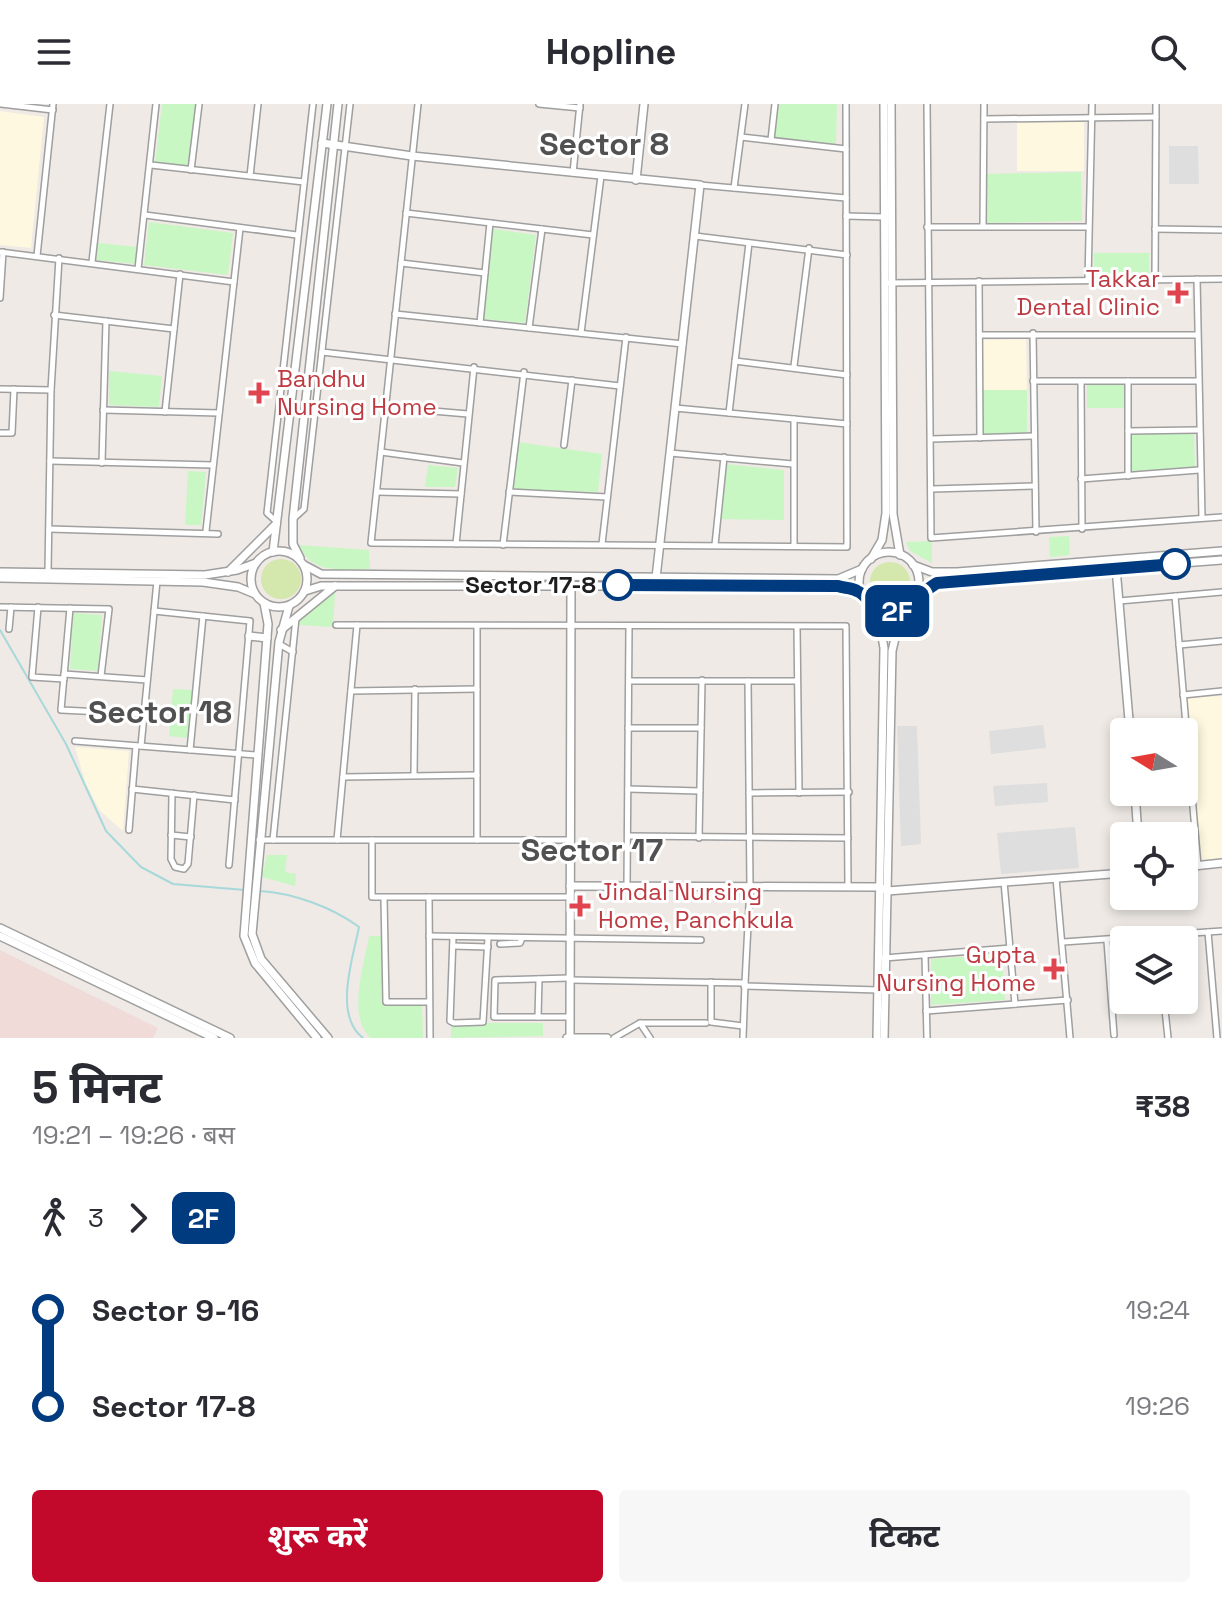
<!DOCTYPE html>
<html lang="hi">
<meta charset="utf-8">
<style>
:root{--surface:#fff;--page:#f7f7f7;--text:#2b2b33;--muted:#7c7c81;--accent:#c3092b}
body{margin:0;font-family:"Space Grotesk","Noto Sans Devanagari",sans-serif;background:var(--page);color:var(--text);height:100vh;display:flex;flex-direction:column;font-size:30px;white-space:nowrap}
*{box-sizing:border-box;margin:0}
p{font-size:26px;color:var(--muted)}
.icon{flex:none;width:44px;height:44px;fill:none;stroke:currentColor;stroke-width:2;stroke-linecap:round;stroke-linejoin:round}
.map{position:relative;height:934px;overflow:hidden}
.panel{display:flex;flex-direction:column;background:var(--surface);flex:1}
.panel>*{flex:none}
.badge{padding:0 16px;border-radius:12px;font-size:28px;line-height:52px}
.needle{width:52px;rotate:281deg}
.controls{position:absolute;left:1110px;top:614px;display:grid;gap:16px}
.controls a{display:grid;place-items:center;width:88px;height:88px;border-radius:8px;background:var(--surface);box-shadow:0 4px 12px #0003;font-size:40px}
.map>.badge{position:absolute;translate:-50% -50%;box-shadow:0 0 0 4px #fff}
.legs{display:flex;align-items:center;gap:12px;height:88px;padding:0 32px;font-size:26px}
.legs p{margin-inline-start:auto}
.overview{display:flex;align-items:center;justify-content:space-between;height:136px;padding:0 32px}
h1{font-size:44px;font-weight:700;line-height:60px}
.primary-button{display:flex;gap:16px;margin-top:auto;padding:16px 32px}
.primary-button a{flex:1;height:92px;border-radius:8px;background:var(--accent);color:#fff;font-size:32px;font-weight:700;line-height:92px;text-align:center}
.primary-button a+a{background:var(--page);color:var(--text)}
ul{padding:0 32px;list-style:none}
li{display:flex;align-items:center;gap:28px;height:96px;font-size:30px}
li i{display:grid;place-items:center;width:12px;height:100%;margin:0 10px;background:currentColor}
li i::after{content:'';width:20px;height:20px;margin:-10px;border:6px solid;border-radius:50%;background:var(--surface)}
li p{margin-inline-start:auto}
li:first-child i{background:linear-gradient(#0000 50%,currentColor 0)}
li:last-child i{background:linear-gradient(currentColor 50%,#0000 0)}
header{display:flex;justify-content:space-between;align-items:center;height:104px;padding:0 32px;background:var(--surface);font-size:36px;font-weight:700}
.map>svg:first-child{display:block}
</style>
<header><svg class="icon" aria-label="menu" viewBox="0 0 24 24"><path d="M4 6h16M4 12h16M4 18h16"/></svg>Hopline<svg class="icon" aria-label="search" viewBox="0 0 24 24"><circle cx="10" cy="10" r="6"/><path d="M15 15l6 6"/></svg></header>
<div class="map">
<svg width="1222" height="934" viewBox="0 0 1222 934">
<rect width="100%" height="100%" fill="#efeae5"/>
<g fill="#fdf8df">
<path d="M 0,7 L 44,13 L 31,144 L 0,141 Z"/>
<path d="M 1084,16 L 1084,67 L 1017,67 L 1017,18 Z"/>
<path d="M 1026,235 L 1027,286 L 982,286 L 981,236 Z"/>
<path d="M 1222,592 L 1222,755 L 1200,757 L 1187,594 Z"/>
<path d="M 75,643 L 129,647 L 123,727 L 100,707 L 86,680 Z"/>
</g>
<path fill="#f0dbd9" d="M 0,846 L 158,924 L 153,934 L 0,934 Z"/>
<g fill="#d4e7ad">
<circle cx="281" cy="475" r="20"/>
<circle cx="890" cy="478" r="20"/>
</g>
<g fill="#c9f7c4">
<path d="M 162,0 L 195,0 L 188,63 L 155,59 Z"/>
<path d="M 779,0 L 837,0 L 836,40 L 775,33 Z"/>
<path d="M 1081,68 L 1082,117 L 985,119 L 984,70 Z"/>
<path d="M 149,118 L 233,129 L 228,171 L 144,161 Z"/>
<path d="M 493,125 L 536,131 L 525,219 L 482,215 Z"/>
<path d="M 98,139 L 138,143 L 136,160 L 96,156 Z"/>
<rect x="1094" y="149" width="55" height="22"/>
<path d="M 109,267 L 162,272 L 159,303 L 109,301 Z"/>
<path d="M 1087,281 L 1125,281 L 1126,304 L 1087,304 Z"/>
<path d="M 982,286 L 1027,286 L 1027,329 L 982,330 Z"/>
<path d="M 1131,329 L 1194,329 L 1195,364 L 1132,367 Z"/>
<path d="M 517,338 L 602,350 L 598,388 L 512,386 Z"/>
<path d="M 725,360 L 784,366 L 784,416 L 720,415 Z"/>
<path d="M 428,361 L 458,364 L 455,383 L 425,383 Z"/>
<path d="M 188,367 L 206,368 L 201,421 L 185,421 Z"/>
<path d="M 1069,432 L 1070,451 L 1050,453 L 1049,433 Z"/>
<path d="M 932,437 L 932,459 L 910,447 L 906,438 Z"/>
<path d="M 299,441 L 369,446 L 370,465 C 344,465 311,471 299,441 Z"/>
<path d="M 335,488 L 333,523 L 299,521 L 300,514 Z"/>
<path d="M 73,509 L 102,511 L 98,567 L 70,565 Z"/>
<path d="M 173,585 L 192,586 L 188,634 L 169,632 Z"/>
<path d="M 267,751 L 287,751 L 285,768 L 296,770 L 295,782 L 262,773 Z"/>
<path d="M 369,832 L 382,832 L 383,900 L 422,901 L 423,934 L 370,934 C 347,909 364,863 369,832 Z"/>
<path d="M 1002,850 L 1005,896 L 931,901 L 931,855 Z"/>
<path d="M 451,919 L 543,919 L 543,932 L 451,934 Z"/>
</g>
<g fill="#dedede">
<path d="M 1169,42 L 1198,42 L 1199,80 L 1169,80 Z"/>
<path d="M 1043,621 L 1046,644 L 991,650 L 989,627 Z"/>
<path d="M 897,622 L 917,622 L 921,740 L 901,742 Z"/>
<path d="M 1047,679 L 1048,698 L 995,702 L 993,682 Z"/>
<path d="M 1075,723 L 1079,764 L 1001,770 L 997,729 Z"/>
</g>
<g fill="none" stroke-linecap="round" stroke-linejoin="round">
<g stroke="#a7d8da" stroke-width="2">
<path d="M 0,526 L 66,640 L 106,727 L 141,763 L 173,780 L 245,786"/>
<path d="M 260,787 C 293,789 332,803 359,823 C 353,854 333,911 363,934"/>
</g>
<defs>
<g id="minor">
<path d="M 1,0 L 53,6"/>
<path d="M 418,0 L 371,439 L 847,443 L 846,0"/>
<path d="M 539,0 L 580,4"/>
<path d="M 927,0 L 931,434 L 1222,413"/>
<path d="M 984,15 L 1156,13"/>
<path d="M 741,33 L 846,45"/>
<path d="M 771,36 L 775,0"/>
<path d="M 151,61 L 304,78"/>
<path d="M 191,66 L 199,0"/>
<path d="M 573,69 L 580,0"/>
<path d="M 250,72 L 258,0"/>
<path d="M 700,81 L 846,94"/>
<path d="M 734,84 L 745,0"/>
<path d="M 406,109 L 593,131"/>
<path d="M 145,111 L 297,131"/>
<path d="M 846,112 L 884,113"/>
<path d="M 983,122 L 984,0"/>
<path d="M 927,123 L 1088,123"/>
<path d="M 1155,125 L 1222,126"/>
<path d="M 695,132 L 847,151"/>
<path d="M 0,148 L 234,178"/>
<path d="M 37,152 L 53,0"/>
<path d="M 92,158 L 110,0"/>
<path d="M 401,159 L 485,169"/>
<path d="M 138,165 L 156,0"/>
<path d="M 1155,175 L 1156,0"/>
<path d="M 1197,175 L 1202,414"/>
<path d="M 1088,176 L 1092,0"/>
<path d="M 979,177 L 980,334"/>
<path d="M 889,179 L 1222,175"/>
<path d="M 0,194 L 3,148"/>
<path d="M 395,210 L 683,240"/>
<path d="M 54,211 L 174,225"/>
<path d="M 480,219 L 490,119"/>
<path d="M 529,224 L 542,125"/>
<path d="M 581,229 L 601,72"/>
<path d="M 1033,229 L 1036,428"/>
<path d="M 980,231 L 1197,231"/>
<path d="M 322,248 L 620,282"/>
<path d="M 735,257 L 847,271"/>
<path d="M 794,262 L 809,144"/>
<path d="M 1033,277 L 1197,277"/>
<path d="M 1128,277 L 1128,372"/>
<path d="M 1081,278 L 1082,425"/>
<path d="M 0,285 L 51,286"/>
<path d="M 386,303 L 468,310"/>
<path d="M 675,304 L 847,320"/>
<path d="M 103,306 L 219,309"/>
<path d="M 165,308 L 180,170"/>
<path d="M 729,309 L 749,139"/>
<path d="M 794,315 L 794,442"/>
<path d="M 1128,327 L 1197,326"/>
<path d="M 0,329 L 12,329 L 14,285"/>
<path d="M 931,335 L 1034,332"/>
<path d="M 564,341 L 572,276"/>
<path d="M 381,348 L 463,359"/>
<path d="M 670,349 L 793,360"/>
<path d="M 50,357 L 213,361"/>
<path d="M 102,359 L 106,217"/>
<path d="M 1081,375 L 1199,366"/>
<path d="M 932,385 L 1035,382"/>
<path d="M 377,388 L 461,390"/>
<path d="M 509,388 L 607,393"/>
<path d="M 293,415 L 304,405 L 350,0"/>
<path d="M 277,418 L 267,409 L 313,0"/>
<path d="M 49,425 L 218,430"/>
<path d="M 206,427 L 240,124"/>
<path d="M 456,440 L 474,263"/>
<path d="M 602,440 L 626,233"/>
<path d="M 503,441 L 524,268"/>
<path d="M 715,441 L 724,353"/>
<path d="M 48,467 L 51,286 L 59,154"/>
<path d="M 1175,492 L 1198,762"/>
<path d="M 1119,497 L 1222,488"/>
<path d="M 0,503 L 109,505 L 101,572"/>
<path d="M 38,503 L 32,573 L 64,575"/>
<path d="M 70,504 L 61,606 L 144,610"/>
<path d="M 154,507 L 250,517 L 229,761"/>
<path d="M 336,521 L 846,522 L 848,782"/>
<path d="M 477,523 L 477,736"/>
<path d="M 797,523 L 799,689"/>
<path d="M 9,525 L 11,503"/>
<path d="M 279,540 L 293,548"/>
<path d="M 1179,541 L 1222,537"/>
<path d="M 64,570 L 147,576"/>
<path d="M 629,577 L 797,577"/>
<path d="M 351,587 L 477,585"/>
<path d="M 1183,591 L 1222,587"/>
<path d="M 628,624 L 701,624"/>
<path d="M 75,637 L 256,651"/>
<path d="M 141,642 L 157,477"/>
<path d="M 190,646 L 203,512"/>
<path d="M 414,671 L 415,585"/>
<path d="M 343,673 L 477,671"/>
<path d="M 132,685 L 235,696"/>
<path d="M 628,685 L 700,687"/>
<path d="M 172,689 L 171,755 L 175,763 L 184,765 L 188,760 L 194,691"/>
<path d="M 749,689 L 849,688"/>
<path d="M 129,726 L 136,642"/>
<path d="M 171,731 L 191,733"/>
<path d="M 628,732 L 848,734"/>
<path d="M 699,734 L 702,576"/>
<path d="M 259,736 L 570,736"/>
<path d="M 273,736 L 296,514"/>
<path d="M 337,736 L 357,521"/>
<path d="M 372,736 L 372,793 L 570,793"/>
<path d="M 1056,774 L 1070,934"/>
<path d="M 1004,778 L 1015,900"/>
<path d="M 627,781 L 629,523"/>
<path d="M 429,793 L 430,934"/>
<path d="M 384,794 L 386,898 L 429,898"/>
<path d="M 1208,828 L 1217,934"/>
<path d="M 429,832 L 701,836"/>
<path d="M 453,833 L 450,917 L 454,919 L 483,918 L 488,834"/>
<path d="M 1107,837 L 1114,931"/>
<path d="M 1063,838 L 1222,827"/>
<path d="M 500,840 L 520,839 L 522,834"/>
<path d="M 453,842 L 488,843"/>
<path d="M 925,851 L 927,934"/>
<path d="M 884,854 L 1011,844"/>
<path d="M 569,874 L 495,876 L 494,913 L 570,913"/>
<path d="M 570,876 L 745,879 L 743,934"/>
<path d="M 711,878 L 711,918 L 743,922"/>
<path d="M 745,879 L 750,782 L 748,577"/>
<path d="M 744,882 L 878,886"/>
<path d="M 1164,896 L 1168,934"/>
<path d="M 926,907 L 1068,896"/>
<path d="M 538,913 L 539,875"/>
<path d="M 640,919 L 706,919"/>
<path d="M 614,934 L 640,919 L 650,934"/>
</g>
<g id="tertiary">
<path d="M 891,0 L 893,410 L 900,451"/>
<path d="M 322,39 L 412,52 L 700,81 L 656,474"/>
<path d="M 636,76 L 644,0"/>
<circle cx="279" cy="475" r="28"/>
<path d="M 273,448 L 327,0"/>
<circle cx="889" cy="478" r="30"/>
<path d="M 300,454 L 293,440 L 293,415 L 338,0"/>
<path d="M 871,455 L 882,436 L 886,409 L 884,0"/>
<path d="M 304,461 L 321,470 L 838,475 L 862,465"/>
<path d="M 913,461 L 932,468 L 957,468 L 1222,447"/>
<path d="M 1116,464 L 1130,628"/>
<path d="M 0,468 L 205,471 L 237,466 L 256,459"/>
<path d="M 228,468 L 276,420"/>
<path d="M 0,474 L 203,478 L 238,483 L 255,490"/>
<path d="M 305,487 L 321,482 L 838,482 L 861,488"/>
<path d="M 915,491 L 937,479 L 957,476 L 1222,456"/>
<path d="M 264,499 L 268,520 L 244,832 L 255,859 L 317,934"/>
<path d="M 289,502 L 279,538 L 252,830 L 261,855 L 328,934"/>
<path d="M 877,505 L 884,544 L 877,934"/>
<path d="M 281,526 L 335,482"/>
<path d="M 249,532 L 267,534"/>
<path d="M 1135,688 L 1138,732"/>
<path d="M 1184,763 L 1222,759"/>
<path d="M 570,782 L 880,783 L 887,787 L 1124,769"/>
<path d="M 0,824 L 230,934"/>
<path d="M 0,832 L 214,934"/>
<path d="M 570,933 L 571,481"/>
<path d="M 567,934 L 607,934"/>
<path d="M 884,934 L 892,547 L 902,505"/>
</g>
</defs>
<use href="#minor" stroke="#9f9f9f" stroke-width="8"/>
<use href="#tertiary" stroke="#9f9f9f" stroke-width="10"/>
<use href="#minor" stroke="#fff" stroke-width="5"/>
<use href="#tertiary" stroke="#fff" stroke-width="7"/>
</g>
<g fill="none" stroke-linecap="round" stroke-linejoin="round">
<defs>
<path id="line-1" d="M 618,481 L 838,482 C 844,484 852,484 857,487 C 872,493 874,517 900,506 C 913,500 923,487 937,479 L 1175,460"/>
</defs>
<use href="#line-1" stroke="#fff" stroke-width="18"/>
<use href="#line-1" stroke="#003b80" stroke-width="12"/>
</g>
<g fill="#e0444e" stroke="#fff" stroke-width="3">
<path d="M1174 177h8v8h8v8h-8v8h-8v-8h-8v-8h8z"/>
<path d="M255 277h8v8h8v8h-8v8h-8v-8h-8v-8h8z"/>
<path d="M576 790h8v8h8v8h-8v8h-8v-8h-8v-8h8z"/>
<path d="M1050 853h8v8h8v8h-8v8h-8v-8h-8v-8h8z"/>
</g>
<g fill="#fff" stroke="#003b80" stroke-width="4">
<circle cx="1175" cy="460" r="14"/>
<circle cx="618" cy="481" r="14"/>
</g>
<g text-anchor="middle" stroke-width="6" stroke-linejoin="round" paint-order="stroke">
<g font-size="24" fill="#be3a42" stroke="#fff" text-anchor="end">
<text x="1160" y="183">Takkar<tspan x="1160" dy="28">Dental Clinic</tspan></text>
<text x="277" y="283" text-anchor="start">Bandhu<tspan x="277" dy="28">Nursing Home</tspan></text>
<text x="598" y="796" text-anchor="start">Jindal Nursing<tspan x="598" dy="28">Home, Panchkula</tspan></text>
<text x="1036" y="859">Gupta<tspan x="1036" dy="28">Nursing Home</tspan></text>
</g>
<g font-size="24" font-weight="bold" fill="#1e1e1e" stroke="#fff" text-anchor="end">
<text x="596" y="489">Sector 17-8</text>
</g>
<g font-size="32" font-weight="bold" fill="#515151" stroke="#fff">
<text x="604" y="51">Sector 8</text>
<text x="160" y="619">Sector 18</text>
<text x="592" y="757">Sector 17</text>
</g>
</g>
</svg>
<div class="controls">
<a><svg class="needle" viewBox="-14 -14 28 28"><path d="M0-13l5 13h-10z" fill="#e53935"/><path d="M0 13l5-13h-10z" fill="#7c7c81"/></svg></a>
<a><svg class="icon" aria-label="locate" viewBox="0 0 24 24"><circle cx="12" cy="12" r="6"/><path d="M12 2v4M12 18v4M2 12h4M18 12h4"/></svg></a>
<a><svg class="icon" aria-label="layers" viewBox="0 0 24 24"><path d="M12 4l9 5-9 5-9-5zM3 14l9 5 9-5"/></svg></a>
</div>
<b class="badge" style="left:897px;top:507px;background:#003b80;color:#fff">2F</b>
</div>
<section class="panel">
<div class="overview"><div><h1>5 मिनट</h1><p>19:21 – 19:26 · बस</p></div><b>₹38</b></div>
<div class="legs"><svg class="icon" aria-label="walk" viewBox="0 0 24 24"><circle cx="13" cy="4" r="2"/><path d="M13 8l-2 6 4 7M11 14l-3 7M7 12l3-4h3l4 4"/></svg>3<svg class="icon" aria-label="forward" viewBox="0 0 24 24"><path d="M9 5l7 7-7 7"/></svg><b class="badge" style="background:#003b80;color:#fff">2F</b></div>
<ul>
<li><i style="color:#003b80"></i><b>Sector 9-16</b><p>19:24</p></li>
<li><i style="color:#003b80"></i><b>Sector 17-8</b><p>19:26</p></li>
</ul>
<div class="primary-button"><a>शुरू करें</a><a>टिकट</a></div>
</section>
